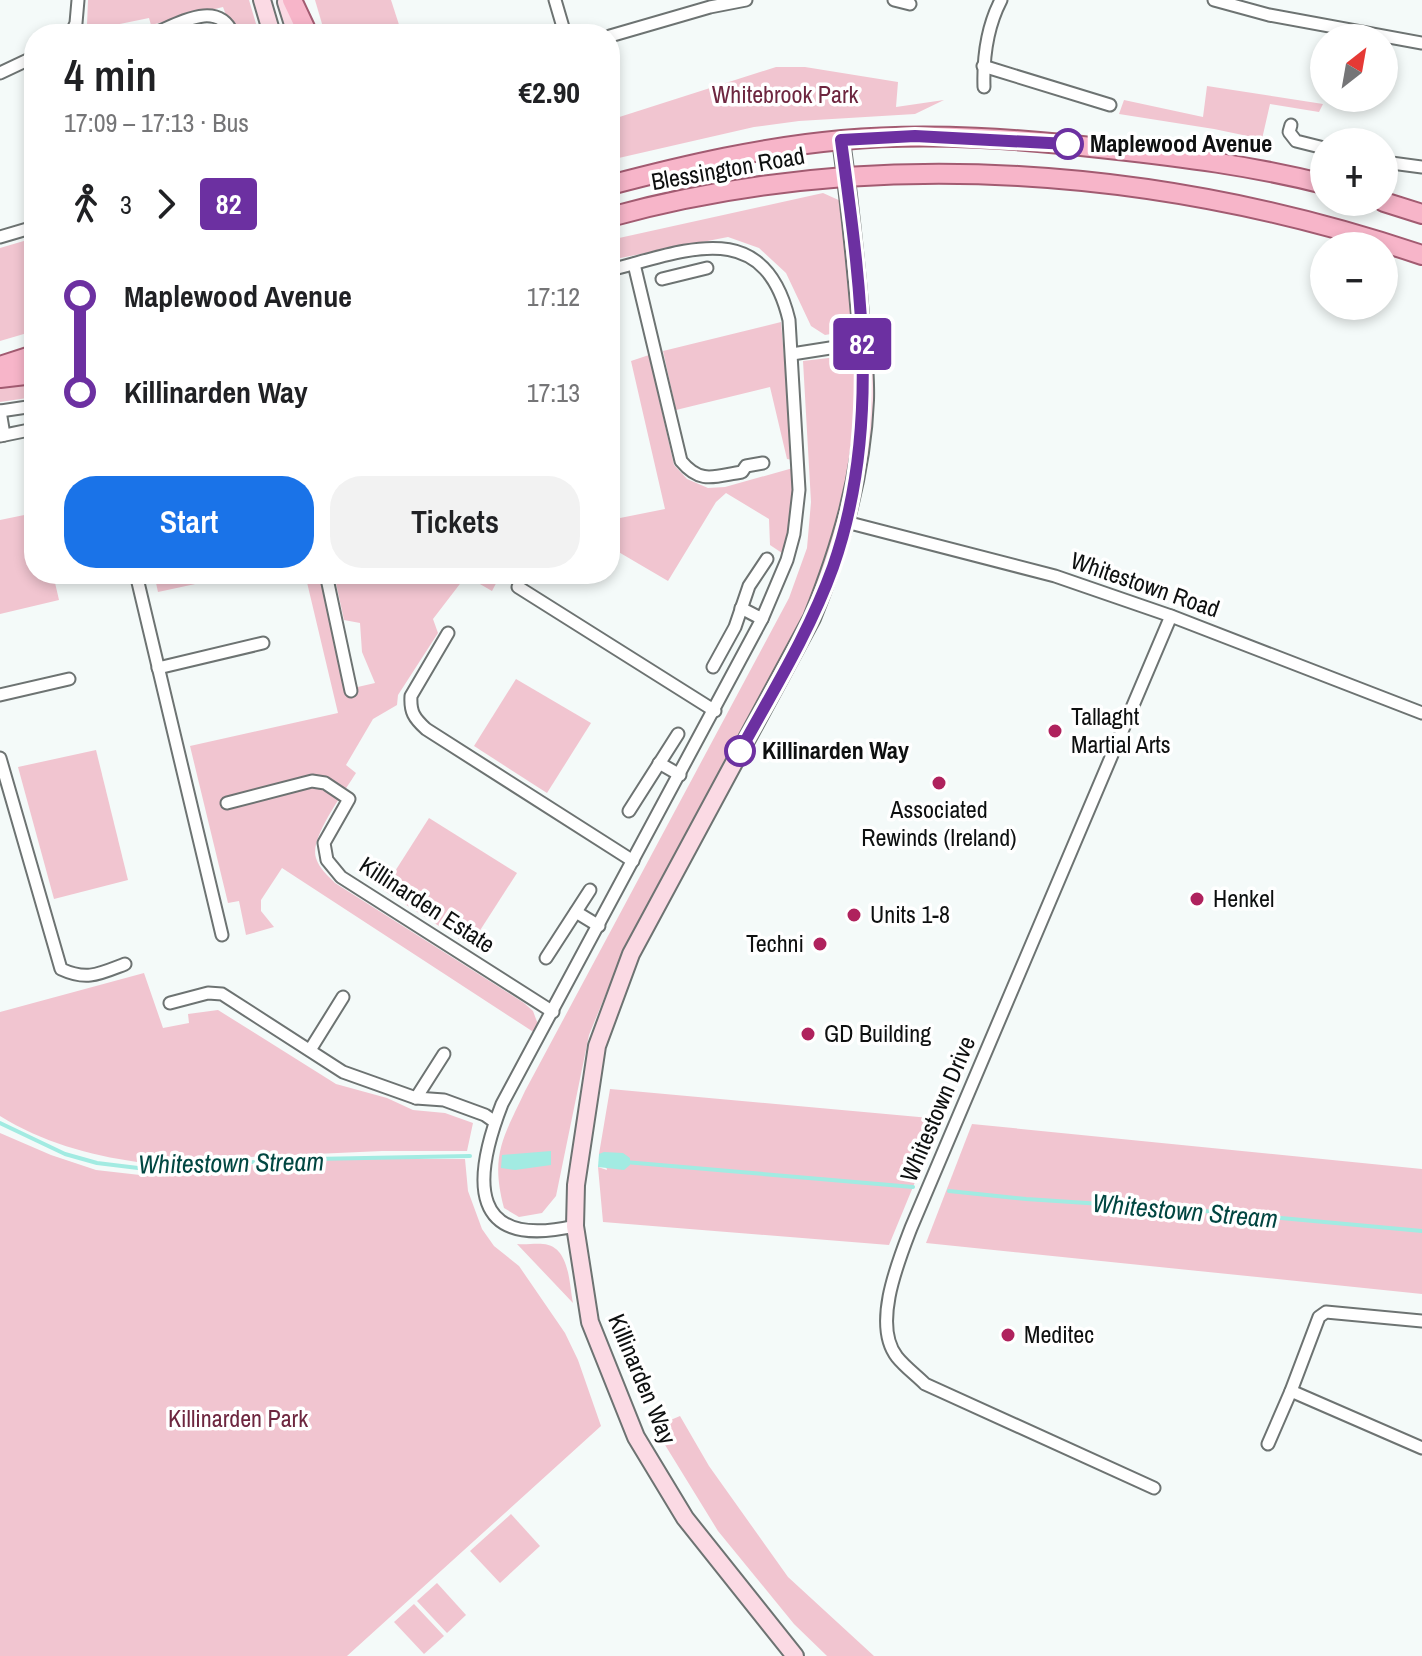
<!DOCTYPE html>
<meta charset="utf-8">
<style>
:root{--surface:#fff;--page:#f2f2f2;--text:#202124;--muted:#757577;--accent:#1a73e8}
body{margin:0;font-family:"Archivo Narrow",sans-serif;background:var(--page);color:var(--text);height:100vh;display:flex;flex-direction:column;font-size:30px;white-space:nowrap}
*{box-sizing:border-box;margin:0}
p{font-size:26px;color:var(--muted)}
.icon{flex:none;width:44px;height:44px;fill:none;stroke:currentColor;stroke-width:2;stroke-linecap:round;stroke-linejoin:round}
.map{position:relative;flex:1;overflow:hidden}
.details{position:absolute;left:24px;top:24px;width:596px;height:560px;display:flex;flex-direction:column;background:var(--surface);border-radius:32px;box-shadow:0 4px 12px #0003}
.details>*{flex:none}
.badge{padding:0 16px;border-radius:6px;font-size:28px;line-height:52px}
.needle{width:52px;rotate:31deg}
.controls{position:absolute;left:1310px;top:24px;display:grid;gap:16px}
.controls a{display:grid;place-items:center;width:88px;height:88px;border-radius:50%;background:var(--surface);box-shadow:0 4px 12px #0003;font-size:40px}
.map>.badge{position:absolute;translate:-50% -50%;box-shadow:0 0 0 4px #fff}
.legs{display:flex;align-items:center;gap:12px;height:88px;padding:0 40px;font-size:26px}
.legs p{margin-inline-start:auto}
.head{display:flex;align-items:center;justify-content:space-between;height:136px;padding:0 40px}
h1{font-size:44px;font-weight:600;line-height:60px}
.button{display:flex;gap:16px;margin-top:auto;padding:16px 40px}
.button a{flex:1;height:92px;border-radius:32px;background:var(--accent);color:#fff;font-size:32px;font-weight:600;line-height:92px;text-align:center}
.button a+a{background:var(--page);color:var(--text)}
ul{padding:0 40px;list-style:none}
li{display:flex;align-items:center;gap:28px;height:96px;font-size:30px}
li i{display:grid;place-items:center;width:12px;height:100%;margin:0 10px;background:currentColor}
li i::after{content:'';width:20px;height:20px;margin:-10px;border:6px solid;border-radius:50%;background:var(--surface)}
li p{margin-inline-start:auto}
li:first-child i{background:linear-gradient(#0000 50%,currentColor 0)}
li:last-child i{background:linear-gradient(currentColor 50%,#0000 0)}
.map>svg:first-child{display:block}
</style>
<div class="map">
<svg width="1422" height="1656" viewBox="0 0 1422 1656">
<rect width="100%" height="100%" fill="#f4faf9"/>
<g fill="#f1c5d0">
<path d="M 88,0 L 249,0 L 259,34 L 233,34 L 223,7 L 151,25 L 149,18 L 110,26 L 109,34 L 83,34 L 87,25 Z"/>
<path d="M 315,0 L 391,0 L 402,34 L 325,34 Z"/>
<path d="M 776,67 L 805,67 L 898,82 L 896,107 L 944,100 L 915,114 L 799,121 L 754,127 L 610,160 L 610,120 Z"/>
<path d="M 1207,86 L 1323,104 L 1319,112 L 1270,104 L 1262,139 L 1214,129 L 1119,114 L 1124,100 L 1203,117 Z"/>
<path d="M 823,193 L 843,202 L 853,318 L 848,331 L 825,335 L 811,326 L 786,273 L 759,248 L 728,237 L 610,260 L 610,240 Z"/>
<path d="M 34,238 L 34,331 L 0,341 L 0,248 Z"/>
<path d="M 781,322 L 793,460 L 787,459 L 770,387 L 676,410 L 663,351 Z"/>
<path d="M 649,355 L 674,465 L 687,479 L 708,488 L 725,487 L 793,468 L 792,498 L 785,555 L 770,545 L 769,519 L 726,493 L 716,502 L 668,581 L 610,547 L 610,520 L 665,509 L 631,361 Z"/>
<path d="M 854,355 L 857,401 L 851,452 L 838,526 L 817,597 L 623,952 L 589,1035 L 556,1196 L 542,1213 L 519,1217 L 504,1208 C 490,1155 503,1138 525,1091 L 789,598 L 807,548 L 811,502 L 803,361 Z"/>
<path d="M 34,369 L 34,397 L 0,402 L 0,378 Z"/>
<path d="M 34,513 L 34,574 L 53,574 L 59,600 L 0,614 L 0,520 Z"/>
<path d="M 154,574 L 242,574 L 158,592 Z"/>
<path d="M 305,574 L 321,574 L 349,689 L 375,683 L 362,652 L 360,623 L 344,620 L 334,574 L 501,574 L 492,591 L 466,576 L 433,619 L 438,633 L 398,695 L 397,705 L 373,719 L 346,765 L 356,773 C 345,791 309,838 316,858 C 319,868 328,876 335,883 L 524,1003 L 533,1011 L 539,1027 L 535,1033 L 282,868 L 261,900 L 261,911 L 274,927 L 246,935 L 239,901 L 228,903 L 190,746 L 338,713 Z"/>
<path d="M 516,679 L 591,723 L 547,793 L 474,746 Z"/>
<path d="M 96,750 L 128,880 L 54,899 L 18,767 Z"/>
<path d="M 429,818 L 517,873 L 470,946 L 383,890 Z"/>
<path d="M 144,973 L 163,1028 L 189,1023 L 188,1014 L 218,1010 L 336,1084 L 387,1098 L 413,1110 L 445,1113 L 473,1123 L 467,1151 L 382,1151 L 137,1162 C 89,1155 42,1142 0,1116 L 0,1012 Z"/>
<path d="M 610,1089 L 941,1119 L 889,1245 L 603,1222 L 598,1167 L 607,1170 L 603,1154 L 599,1154 Z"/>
<path d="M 972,1124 L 1422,1169 L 1422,1294 L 926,1243 Z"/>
<path d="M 0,1133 L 51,1155 L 96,1170 L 140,1175 L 313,1159 L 465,1159 L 468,1191 L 482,1229 L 494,1246 L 519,1266 L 565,1333 L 578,1360 L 601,1426 L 347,1656 L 0,1656 Z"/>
<path d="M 517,1244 C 526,1245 535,1243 543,1244 C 570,1246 569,1284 573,1303 Z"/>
<path d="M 680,1416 L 709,1466 L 788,1577 L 874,1656 L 827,1656 L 794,1624 L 718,1531 L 654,1427 Z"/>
<path d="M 511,1514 L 540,1546 L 500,1583 L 470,1551 Z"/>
<path d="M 437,1583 L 466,1615 L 447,1633 L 417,1601 Z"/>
<path d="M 414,1604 L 444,1636 L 424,1654 L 394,1622 Z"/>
</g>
<g fill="#a2ebe2">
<path d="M 551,1151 L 551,1165 L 515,1170 L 501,1168 L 502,1155 Z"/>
<path d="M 604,1152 L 623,1153 L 630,1158 L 630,1165 L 624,1170 L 598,1167 L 599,1154 Z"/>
</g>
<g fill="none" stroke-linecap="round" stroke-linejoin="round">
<g stroke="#a2ebe2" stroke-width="4">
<path d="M 0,1123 L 65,1154 L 97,1163 L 138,1168 L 313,1159 L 470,1156"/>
<path d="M 625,1162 L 913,1187"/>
<path d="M 279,1171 L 290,1162"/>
<path d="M 949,1191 L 1026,1199 L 1193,1210 L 1422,1231"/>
</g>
<defs>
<g id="street">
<path d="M 555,0 L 565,34"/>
<path d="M 894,0 L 910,4"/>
<path d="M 1214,0 L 1269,15 L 1422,43"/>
<path d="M 71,34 L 76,23 L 78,0"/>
<path d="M 153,34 C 182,22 218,0 233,34"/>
<path d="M 610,36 L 710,7 L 746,0"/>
<path d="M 983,66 L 1110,105"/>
<path d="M 0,73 L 34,57"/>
<path d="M 984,87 C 983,56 987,27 1001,0"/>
<path d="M 1291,125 L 1289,132 L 1296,141 L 1324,148"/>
<path d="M 1384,162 L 1422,167"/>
<path d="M 0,237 L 34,227"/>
<path d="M 634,264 L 681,461 C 701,485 715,476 742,472 L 746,466 L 763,463"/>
<path d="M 662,279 L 707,268"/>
<path d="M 792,354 L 862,343"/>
<path d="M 0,411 L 34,406"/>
<path d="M 0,411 L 4,435"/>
<path d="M 0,436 L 34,429"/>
<path d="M 846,522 L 1055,576 L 1171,616 L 1422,713"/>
<path d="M 136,574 L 222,935"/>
<path d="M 326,574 L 351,691"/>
<path d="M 518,587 L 715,711"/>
<path d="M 741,608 L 762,619"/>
<path d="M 448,633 L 411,696 C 410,712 414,718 426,729 L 633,861"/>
<path d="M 713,667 L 735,627 L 749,586 L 767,559"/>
<path d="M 158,668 L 263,643"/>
<path d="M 0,695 L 69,679"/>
<path d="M 0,758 L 61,969 C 87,981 99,974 125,964"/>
<path d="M 659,763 L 680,775"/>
<path d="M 227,803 L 312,781 L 325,783 L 349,799 L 324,843 L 327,860 L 341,877 L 553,1012"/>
<path d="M 629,811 L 678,734"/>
<path d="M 576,912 L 599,926"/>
<path d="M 546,958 L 590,890"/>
<path d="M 170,1003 L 208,993 L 222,994 L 343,1072 L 416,1098 L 444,1100 L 485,1115 L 495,1122"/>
<path d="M 310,1050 L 343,997"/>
<path d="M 416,1098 L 444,1054"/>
<path d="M 575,1226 C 469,1250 472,1181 502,1104 L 762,619 L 787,560 L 794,534 L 799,490 L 789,320 C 764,215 685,251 610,270"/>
<path d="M 1422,1321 L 1326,1312 L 1319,1317 L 1291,1391 L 1422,1448"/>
<path d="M 1268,1444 L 1291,1391"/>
<path d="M 1154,1488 L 925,1384 C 916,1375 905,1367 897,1357 C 872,1325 898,1262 911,1228 L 1171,616"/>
</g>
<g id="secondary">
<path d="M 262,0 L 272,34"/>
<path d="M 286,2 L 296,34"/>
<path d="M 795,1656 L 685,1518 L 636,1437 L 590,1322 L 575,1226 L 576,1185 L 597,1046 L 631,954 L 812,618 C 840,548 862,476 865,400 C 866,372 862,343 860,315 C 855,257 849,198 841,140"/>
</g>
<g id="primary">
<path d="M 292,0 L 308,34"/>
<path d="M 610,185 C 686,165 764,147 842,140 C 931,132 1021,139 1109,149 C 1182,157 1253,166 1324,184"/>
<path d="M 1384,202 L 1422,214"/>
<path d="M 610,217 C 875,144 1163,168 1422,255"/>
<path d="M 0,366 L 34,355"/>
<path d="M 0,378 L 34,374"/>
</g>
</defs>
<use href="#street" stroke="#6d7372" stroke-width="15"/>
<use href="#secondary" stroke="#6d7372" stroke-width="20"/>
<use href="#primary" stroke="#a25b71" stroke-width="22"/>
<use href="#street" stroke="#fff" stroke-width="11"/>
<use href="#secondary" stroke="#fbdae4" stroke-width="16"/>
<use href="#primary" stroke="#f7b5c9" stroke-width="18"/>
</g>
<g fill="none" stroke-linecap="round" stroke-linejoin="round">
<defs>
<path id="line-1" d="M 740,751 C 773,691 810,631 833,567 C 882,427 860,283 841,140 L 915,136 L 1068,144"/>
</defs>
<use href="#line-1" stroke="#fff" stroke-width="18"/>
<use href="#line-1" stroke="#6c30a1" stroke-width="12"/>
</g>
<g fill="#fff" stroke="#6c30a1" stroke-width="4">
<circle cx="1068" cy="144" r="14"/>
<circle cx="740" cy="751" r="14"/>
</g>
<g fill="#af225d" stroke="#fff" stroke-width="3">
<circle cx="1055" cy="731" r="8"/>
<circle cx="939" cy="783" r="8"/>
<circle cx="1197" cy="899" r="8"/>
<circle cx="854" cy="915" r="8"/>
<circle cx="820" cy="944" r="8"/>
<circle cx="808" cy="1034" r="8"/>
<circle cx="1008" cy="1335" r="8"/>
</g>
<g text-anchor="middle" stroke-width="7" stroke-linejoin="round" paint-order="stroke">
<g font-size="24" fill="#6d263f" stroke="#fff">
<text x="785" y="103">Whitebrook Park</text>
<text x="238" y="1427">Killinarden Park</text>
</g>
<g font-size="24" font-weight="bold" fill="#0e1010" stroke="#fff" text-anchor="start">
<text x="1090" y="152">Maplewood Avenue</text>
<text x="762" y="759">Killinarden Way</text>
</g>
<g font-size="24" fill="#0e1010" stroke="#fff">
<text transform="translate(728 169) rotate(-10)" y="8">Blessington Road</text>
<text transform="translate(1145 585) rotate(19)" y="8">Whitestown Road</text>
<text transform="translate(427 905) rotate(33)" y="8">Killinarden Estate</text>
<text transform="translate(938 1109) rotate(-67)" y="8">Whitestown Drive</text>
<text transform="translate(642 1379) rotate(67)" y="8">Killinarden Way</text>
</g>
<g font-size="24" fill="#0e1010" stroke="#fff" text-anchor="start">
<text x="1071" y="725">Tallaght<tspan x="1071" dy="28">Martial Arts</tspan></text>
<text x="939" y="818" text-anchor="middle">Associated<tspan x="939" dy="28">Rewinds (Ireland)</tspan></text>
<text x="1213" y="907">Henkel</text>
<text x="870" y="923">Units 1-8</text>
<text x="804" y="952" text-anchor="end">Techni</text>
<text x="824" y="1042">GD Building</text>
<text x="1024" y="1343">Meditec</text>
</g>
<g font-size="26" font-style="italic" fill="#014641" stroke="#fff">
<text transform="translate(231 1163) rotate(-1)" y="9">Whitestown Stream</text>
<text transform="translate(1185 1211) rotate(5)" y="9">Whitestown Stream</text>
</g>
</g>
</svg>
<div class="controls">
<a><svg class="needle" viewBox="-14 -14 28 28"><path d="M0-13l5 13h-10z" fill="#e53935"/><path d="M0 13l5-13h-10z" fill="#757577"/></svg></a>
<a>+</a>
<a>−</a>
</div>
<b class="badge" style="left:862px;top:344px;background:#6c30a1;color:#fff">82</b>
<section class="details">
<div class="head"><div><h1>4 min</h1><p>17:09 – 17:13 · Bus</p></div><b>€2.90</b></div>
<div class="legs"><svg class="icon" aria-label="walk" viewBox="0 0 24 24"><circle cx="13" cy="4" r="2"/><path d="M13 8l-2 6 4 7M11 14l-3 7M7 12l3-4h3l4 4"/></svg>3<svg class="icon" aria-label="forward" viewBox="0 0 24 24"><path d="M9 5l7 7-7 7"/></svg><b class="badge" style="background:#6c30a1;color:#fff">82</b></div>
<ul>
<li><i style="color:#6c30a1"></i><b>Maplewood Avenue</b><p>17:12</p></li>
<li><i style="color:#6c30a1"></i><b>Killinarden Way</b><p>17:13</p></li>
</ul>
<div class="button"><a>Start</a><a>Tickets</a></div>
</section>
</div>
